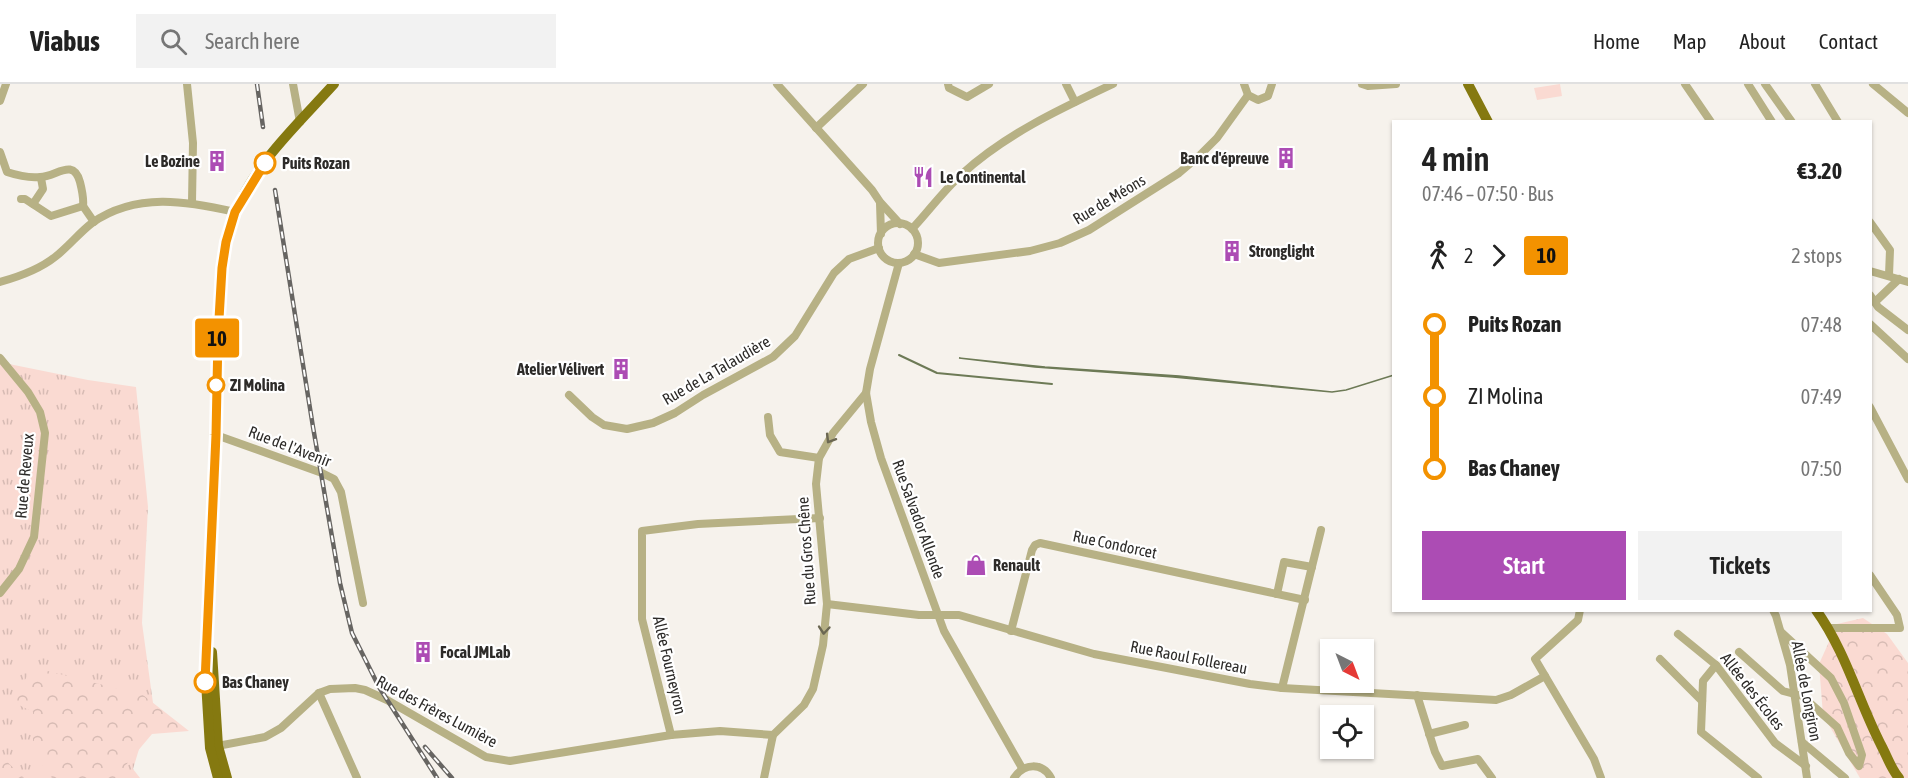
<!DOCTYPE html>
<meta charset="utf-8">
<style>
:root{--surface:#fff;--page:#f2f2f2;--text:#222;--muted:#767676;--line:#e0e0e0;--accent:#ac4cb4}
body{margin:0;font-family:"Asap Condensed",sans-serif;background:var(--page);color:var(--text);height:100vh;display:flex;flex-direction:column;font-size:22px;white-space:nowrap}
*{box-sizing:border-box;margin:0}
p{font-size:20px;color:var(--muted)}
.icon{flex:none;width:33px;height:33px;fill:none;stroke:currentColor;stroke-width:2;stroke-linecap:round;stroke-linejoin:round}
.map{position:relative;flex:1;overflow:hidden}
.side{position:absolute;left:1392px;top:36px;width:480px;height:492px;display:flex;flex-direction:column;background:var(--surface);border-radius:0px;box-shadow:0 2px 4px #0004}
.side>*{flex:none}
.badge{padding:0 12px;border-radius:4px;font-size:21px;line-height:39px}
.needle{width:39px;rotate:138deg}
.buttons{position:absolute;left:1320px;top:555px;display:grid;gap:12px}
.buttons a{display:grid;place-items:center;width:54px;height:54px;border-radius:0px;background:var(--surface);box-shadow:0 2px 4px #0004;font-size:30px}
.map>.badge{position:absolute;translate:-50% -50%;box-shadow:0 0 0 3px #fff}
.legs{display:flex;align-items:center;gap:9px;height:66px;padding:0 30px;font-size:20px}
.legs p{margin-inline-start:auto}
.summary{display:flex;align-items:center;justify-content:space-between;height:102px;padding:0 30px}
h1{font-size:33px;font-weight:600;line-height:45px}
.primary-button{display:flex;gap:12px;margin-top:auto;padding:12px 30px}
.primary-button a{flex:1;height:69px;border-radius:0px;background:var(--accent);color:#fff;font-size:24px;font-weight:600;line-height:69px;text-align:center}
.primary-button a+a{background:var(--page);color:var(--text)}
ul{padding:0 30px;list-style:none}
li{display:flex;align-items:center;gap:21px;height:72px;font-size:22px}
li i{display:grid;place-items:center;width:9px;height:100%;margin:0 8px;background:currentColor}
li i::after{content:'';width:15px;height:15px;margin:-8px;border:4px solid;border-radius:50%;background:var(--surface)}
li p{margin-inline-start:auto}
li:first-child i{background:linear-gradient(#0000 50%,currentColor 0)}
li:last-child i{background:linear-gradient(currentColor 50%,#0000 0)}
header{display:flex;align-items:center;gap:36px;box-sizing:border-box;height:84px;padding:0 30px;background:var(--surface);border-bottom:2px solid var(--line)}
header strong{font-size:28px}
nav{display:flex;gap:33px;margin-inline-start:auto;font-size:21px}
.search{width:420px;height:54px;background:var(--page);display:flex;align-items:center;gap:15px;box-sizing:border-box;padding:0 21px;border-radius:0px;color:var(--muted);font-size:22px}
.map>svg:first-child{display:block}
</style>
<header>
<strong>Viabus</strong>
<div class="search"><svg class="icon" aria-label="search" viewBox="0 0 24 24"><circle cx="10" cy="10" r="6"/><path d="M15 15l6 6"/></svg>Search here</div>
<nav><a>Home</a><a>Map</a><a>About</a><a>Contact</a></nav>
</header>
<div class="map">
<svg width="1908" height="694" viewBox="0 0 1908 694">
<defs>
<pattern id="grass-tufts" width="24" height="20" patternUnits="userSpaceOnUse" patternTransform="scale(1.5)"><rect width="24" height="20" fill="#fadad2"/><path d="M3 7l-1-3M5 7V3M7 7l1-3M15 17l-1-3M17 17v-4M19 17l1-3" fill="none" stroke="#d7bbb4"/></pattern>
<pattern id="forest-crowns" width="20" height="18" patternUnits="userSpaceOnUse" patternTransform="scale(1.5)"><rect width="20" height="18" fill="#fadad2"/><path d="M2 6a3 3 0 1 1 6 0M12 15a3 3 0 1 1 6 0" fill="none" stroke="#d7bbb4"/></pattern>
</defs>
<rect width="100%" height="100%" fill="#f6f2ec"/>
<path fill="url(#grass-tufts)" d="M 0,271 L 9,280 L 88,296 L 136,303 L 148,423 L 142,539 L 153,619 L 133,685 L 140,694 L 0,694 Z"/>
<g fill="url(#forest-crowns)">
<path d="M 1863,534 L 1887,550 L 1908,579 L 1908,694 L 1860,694 L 1823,631 L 1819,580 L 1837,540 Z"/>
<path d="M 32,583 L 143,611 L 189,647 L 152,650 L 115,694 L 52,694 L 33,668 L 33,628 L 13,618 Z"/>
<path d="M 0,671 L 24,694 L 0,694 Z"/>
</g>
<path fill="#fadad2" d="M 1560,0 L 1562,12 L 1537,16 L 1534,4 Z"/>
<path fill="#899c69" stroke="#6d7a56" stroke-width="1.5" d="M 959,274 L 1045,283 L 1179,292 L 1332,308 L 1346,306 L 1394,291 L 1346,306 L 1332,308 L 1173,293 L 1035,283 Z"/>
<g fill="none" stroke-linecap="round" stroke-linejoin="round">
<path stroke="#6d7a56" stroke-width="2" d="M 899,271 L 937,289 L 1052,300"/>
<g stroke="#b7b185" stroke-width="8">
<path d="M 187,0 L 193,59 L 192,118"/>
<path d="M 293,0 L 300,38"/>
<path d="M 777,0 L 872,106 L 880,118 L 900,140"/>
<path d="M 948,0 L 949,4 L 967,13 L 989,0"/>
<path d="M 1066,0 L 1075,18"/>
<path d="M 1244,0 L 1248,11 L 1258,16 L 1268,12 L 1272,0"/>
<path d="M 1362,0 L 1368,2 L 1396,0"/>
<path d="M 1685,0 L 1711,38"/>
<path d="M 1748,0 L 1772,38"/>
<path d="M 1765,0 L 1792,38"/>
<path d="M 1815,0 L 1838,38"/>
<path d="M 1873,0 L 1908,29"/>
<path d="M 0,17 L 6,0"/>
<path d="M 816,44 L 863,0"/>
<path d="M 0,68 L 7,88 C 16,91 30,94 40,93 C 56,93 73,73 80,98 C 82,106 84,114 83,122"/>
<path d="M 21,115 L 25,115 L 51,132 L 83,122 L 94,138"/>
<path d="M 880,119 L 881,150"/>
<path d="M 33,120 L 43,105 L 41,94"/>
<path d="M 1870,138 L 1890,166 L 1889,191"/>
<circle cx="898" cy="159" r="20"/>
<path d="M 912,145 C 929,127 943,107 962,90 C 1006,50 1060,25 1113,0"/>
<path d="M 914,170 L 939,179 L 1030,167 L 1060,159 L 1089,146 L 1179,89 L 1199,72 L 1217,54 L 1248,11"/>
<path d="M 899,179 L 870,285 L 866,309 L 871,338 L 881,374 L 944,547 L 1022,684"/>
<path d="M 1870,187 L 1908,198"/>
<path d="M 0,198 C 18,193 40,185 55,173 C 68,163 79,149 92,139 C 136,108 187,117 235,128"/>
<path d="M 1870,211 L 1878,223 L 1908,246"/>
<path d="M 1875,218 L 1899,195"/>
<path d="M 1870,240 L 1908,275"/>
<path d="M 0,274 L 28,308 L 40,328 L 45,349 L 34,453 L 19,485 L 0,509"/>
<path d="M 569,311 L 592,333 L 604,341 L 627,345 L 653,339 L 675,329 L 703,311 L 773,273 L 795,252 L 834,189 L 849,175 L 879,164"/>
<path d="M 1870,323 L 1908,395"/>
<path d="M 768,333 L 770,351 L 780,368 L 819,374"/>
<path d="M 216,351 L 322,389 L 334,395 L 341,408 L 363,519"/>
<path d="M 1277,510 L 1284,478 L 1312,483"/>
<path d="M 827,520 L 919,531 L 959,531 L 1094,570 L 1250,600 L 1282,604 L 1496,616 L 1511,611 L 1545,592"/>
<path d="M 1580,526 L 1578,536 L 1535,575 L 1594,675 L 1601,694"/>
<path d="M 1773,526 L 1776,532 L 1790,581 L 1807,694"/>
<path d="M 1828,544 L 1900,544 L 1897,531 L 1870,491"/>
<path d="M 1011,547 L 1032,466 L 1035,461 L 1040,459 L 1305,516"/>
<path d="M 1678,550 L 1716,581 L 1775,659 L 1806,682"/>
<path d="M 1739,568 L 1783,607 L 1802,612 L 1837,643 L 1849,669 L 1859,682 L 1862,671 L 1844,619 L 1831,594 L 1781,548"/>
<path d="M 1660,575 L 1702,617"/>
<path d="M 1716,581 L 1703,597 L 1701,648 L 1758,694"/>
<path d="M 1282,604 L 1321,446"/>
<path d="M 319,609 L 357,694"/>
<path d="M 1417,611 L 1435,668 L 1442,682 L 1478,675 L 1492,694"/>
<path d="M 1429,650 L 1465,641"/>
<path d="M 671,651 L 642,535 L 642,447 L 698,440 L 820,434"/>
<path d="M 1802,658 L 1845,694"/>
<path d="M 212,663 L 265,653 L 281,644 L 319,609 L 330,605 L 355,604 L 365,606 L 387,616 L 486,673 L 510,677 L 671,651 L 720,647 L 773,651"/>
<path d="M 764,694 L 773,651 L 804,621 L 813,605 L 823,561 L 827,520 L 816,400 L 819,374 L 833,349 L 866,309"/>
<path d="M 1014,694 C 1024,679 1042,678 1051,694"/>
</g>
<g stroke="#857910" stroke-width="10">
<path d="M 1468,0 L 1488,38"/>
<path d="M 1816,526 C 1846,568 1858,616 1881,661 C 1887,672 1891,685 1899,694"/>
<path d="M 212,568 L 218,662 L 227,694"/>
<path d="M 218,694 L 210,664 L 205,581 L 222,184 C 225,165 228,146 235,129 C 255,79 298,40 334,0"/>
</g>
<defs>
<g id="rail">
<path d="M 257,0 L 263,43"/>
<path d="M 275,106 L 313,343 L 340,499 L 352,549 L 379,603 L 437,694"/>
<path d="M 425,663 L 452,694"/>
</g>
</defs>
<use href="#rail" stroke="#676562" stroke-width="4.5"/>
<use href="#rail" stroke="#fff" stroke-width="2" stroke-dasharray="7" stroke-linecap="butt"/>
</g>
<defs><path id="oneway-chevron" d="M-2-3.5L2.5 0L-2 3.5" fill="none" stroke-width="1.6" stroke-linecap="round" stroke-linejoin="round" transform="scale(1.5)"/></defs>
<g stroke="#6b6752">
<use href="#oneway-chevron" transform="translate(830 355) rotate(121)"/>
<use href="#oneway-chevron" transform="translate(824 546) rotate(95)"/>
</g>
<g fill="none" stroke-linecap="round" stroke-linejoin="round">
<defs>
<path id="line-1" d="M 205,598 L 216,351 L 218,252 L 222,184 L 226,158 L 235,128 L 265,79"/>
</defs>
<use href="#line-1" stroke="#fff" stroke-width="14"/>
<use href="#line-1" stroke="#f39200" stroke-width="9"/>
</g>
<defs>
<symbol id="building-bare" viewBox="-9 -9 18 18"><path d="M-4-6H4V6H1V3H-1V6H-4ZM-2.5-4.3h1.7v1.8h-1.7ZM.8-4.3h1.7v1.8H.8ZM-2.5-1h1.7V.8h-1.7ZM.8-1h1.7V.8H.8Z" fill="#ac4cb4" stroke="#fff" stroke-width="2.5" paint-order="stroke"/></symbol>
<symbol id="restaurant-bare" viewBox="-9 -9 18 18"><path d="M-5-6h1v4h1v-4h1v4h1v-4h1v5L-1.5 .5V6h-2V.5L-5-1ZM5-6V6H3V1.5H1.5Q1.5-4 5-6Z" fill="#ac4cb4" stroke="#fff" stroke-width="2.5" paint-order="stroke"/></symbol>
<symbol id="shop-bare" viewBox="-9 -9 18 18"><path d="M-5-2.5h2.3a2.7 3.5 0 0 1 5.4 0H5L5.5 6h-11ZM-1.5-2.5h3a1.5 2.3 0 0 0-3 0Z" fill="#ac4cb4" stroke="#fff" stroke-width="2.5" paint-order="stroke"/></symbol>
</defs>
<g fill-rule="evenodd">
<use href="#building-bare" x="1271" y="59" width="30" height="30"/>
<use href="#building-bare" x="202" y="62" width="30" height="30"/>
<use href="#restaurant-bare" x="908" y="78" width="30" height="30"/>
<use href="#building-bare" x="1217" y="152" width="30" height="30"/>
<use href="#building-bare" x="606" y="270" width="30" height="30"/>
<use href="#shop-bare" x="961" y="466" width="30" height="30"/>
<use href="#building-bare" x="408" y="553" width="30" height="30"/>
</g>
<g fill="#fff" stroke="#f39200" stroke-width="3">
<circle cx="265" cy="79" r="10"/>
<circle cx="216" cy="301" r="8"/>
<circle cx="205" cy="598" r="10"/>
</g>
<g text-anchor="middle" stroke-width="4.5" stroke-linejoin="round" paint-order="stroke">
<g font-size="16" font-weight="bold" fill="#2d2b29" stroke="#fff" text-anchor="start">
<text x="1269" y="80" text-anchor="end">Banc d'épreuve</text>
<text x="200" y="83" text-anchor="end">Le Bozine</text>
<text x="940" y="99">Le Continental</text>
<text x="1249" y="173">Stronglight</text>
<text x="604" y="291" text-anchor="end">Atelier Vélivert</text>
<text x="993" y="487">Renault</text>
<text x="440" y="574">Focal JMLab</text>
</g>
<g font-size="16" font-weight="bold" fill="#2d2b29" stroke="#fff" text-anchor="start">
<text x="282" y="85">Puits Rozan</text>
<text x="230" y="307">ZI Molina</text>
<text x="222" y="604">Bas Chaney</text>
</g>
<g font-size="16" fill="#2d2b29" stroke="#fff">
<text transform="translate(1109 115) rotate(-31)" y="6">Rue de Méons</text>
<text transform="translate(716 286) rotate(-30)" y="6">Rue de La Talaudière</text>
<text transform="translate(290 362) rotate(21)" y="6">Rue de l'Avenir</text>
<text transform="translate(24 392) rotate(-85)" y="6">Rue de Reveux</text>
<text transform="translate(919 435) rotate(70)" y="6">Rue Salvador Allende</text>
<text transform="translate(1115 460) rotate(12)" y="6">Rue Condorcet</text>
<text transform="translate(806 467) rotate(-94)" y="6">Rue du Gros Chêne</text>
<text transform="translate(1189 573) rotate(11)" y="6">Rue Raoul Follereau</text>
<text transform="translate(670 581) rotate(77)" y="6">Allée Fourneyron</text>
<text transform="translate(1753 607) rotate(52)" y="6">Allée des Écoles</text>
<text transform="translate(1807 607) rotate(79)" y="6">Allée de Longiron</text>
<text transform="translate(437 627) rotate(28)" y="6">Rue des Frères Lumière</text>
</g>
</g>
</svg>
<div class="buttons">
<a><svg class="needle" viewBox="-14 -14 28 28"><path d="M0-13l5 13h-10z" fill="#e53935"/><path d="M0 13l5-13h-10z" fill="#767676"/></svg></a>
<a><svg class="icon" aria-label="locate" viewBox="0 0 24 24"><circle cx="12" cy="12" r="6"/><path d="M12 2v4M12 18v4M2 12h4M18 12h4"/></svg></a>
</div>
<b class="badge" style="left:217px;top:254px;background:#f39200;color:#111">10</b>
<section class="side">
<div class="summary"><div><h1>4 min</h1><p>07:46 – 07:50 · Bus</p></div><b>€3.20</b></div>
<div class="legs"><svg class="icon" aria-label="walk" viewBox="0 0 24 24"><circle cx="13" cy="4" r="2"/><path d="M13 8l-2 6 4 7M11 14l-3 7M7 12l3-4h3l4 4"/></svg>2<svg class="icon" aria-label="forward" viewBox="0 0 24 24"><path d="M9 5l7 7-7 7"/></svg><b class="badge" style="background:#f39200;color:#111">10</b><p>2 stops</p></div>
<ul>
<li><i style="color:#f39200"></i><b>Puits Rozan</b><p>07:48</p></li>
<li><i style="color:#f39200"></i><span>ZI Molina</span><p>07:49</p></li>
<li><i style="color:#f39200"></i><b>Bas Chaney</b><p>07:50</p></li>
</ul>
<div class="primary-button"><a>Start</a><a>Tickets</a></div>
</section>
</div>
